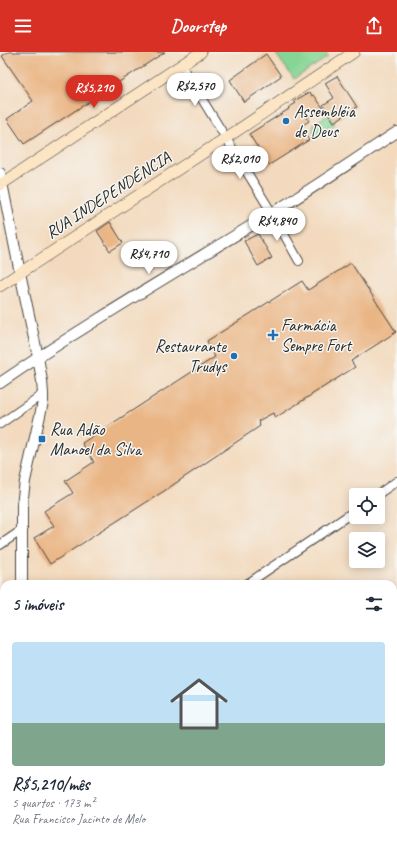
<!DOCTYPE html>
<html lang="pt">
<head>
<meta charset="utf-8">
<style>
	:root { --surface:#fff; --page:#f2f2f3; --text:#1f2937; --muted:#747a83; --line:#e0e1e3; --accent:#d93025 }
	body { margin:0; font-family:Caveat,sans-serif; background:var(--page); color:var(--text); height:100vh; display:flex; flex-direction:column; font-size:15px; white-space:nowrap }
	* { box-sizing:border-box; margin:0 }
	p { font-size:13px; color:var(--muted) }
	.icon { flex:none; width:22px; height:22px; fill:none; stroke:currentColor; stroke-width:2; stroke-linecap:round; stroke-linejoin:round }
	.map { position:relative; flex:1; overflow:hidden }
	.details { position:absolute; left:0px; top:528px; width:397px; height:268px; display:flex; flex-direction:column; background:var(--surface); border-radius:12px 12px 0 0; box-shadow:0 2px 10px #0003 }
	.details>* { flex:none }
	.tools { position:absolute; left:349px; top:436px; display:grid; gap:8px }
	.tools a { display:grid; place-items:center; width:36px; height:36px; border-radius:4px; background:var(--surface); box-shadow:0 2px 10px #0003; font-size:20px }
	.price { position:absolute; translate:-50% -34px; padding:0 9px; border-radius:14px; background:#fff; color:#222; font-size:13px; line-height:26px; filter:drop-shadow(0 1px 2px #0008) }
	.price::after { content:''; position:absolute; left:50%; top:24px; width:12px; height:9px; margin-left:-6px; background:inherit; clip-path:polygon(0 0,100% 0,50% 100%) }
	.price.selected { background:var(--accent); color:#fff }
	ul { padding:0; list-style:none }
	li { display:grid; align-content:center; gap:8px; height:212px; padding:0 12px }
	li+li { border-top:1px solid var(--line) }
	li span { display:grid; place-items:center; height:124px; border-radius:4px; color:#555 }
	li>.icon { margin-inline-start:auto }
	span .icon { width:72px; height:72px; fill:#fffc; stroke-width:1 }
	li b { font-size:17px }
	h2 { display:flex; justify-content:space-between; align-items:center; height:48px; padding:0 12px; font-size:17px }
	header { display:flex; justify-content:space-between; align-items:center; height:52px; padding:0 12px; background:var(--accent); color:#fff; font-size:18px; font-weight:600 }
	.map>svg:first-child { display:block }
	.green { fill:#87d594; stroke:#598060 }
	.building { fill:#eab584 }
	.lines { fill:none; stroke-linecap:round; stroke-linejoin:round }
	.minor-casing { stroke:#494541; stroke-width:10 }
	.tertiary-casing { stroke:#494541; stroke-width:12 }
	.secondary-casing { stroke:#494541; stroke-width:12 }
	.minor { stroke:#fff; stroke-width:8 }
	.tertiary { stroke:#fff; stroke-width:10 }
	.secondary { stroke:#fce5c4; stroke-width:11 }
	.poi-dot { fill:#1f6fb2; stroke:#f6f6f2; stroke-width:1.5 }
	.labels { text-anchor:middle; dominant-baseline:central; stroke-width:3; stroke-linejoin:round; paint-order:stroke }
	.poi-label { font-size:17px; fill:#2b2b2b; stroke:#f6f6f2; text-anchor:start }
	.street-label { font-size:17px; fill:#2b2b2b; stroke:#f6f6f2 }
</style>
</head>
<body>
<header><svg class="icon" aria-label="menu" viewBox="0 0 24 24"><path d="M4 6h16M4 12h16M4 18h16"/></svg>Doorstep<svg class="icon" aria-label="share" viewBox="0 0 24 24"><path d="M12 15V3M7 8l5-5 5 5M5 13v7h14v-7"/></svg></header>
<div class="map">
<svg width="397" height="796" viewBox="0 0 397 796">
	<rect width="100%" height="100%" fill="#f6f6f2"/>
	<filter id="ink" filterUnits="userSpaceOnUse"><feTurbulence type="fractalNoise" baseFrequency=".025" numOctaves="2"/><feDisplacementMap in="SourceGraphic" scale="8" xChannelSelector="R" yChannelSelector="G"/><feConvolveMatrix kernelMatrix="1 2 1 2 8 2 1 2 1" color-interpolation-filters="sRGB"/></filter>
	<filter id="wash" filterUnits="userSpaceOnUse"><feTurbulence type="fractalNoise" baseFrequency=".012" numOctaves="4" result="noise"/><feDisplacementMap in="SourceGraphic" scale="16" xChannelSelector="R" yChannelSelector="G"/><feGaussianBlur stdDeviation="0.9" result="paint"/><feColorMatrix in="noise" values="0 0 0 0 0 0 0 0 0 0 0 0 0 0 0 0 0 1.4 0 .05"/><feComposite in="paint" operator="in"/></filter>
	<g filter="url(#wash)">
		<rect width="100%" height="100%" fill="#f3dabe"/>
		<g class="green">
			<path d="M 279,0 L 325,0 L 328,5 L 294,27 L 276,2 Z"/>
			<path d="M 326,64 L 330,64 L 335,72 L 316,84 L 313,79 L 314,72 Z"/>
		</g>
		<g id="blocks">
			<g class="building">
				<path d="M 8,0 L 165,0 L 24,92 L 7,67 L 33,49 L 2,4 Z"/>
				<path d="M 266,2 L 281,24 L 244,50 L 230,28 Z"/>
				<path d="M 337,24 L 357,55 L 334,70 L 323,53 L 334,46 L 325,31 Z"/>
				<path d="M 310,40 L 312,44 L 314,43 L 323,56 L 307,66 L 309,69 L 300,75 L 309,88 L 269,113 L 249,82 L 289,57 L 288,56 L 296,51 L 294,49 Z"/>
				<path d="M 110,170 L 123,191 L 110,199 L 97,179 Z"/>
				<path d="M 258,182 L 272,206 L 258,214 L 244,189 Z"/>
				<path d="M 351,211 L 396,280 L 351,309 L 355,315 L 275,366 L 273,361 L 258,369 L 260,374 L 164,439 L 50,512 L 34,486 L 54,474 L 44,459 L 73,441 L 65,429 L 94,410 L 82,391 L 215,305 L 207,289 L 302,229 L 308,238 Z"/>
			</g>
		</g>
	</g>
	<g filter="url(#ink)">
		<use href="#blocks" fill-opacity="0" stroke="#494541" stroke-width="1"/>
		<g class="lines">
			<defs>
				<g id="minor">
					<path d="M 181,13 L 272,161 L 299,209"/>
					<path d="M 0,372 L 43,342"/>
					<path d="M 377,443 L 397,429"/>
					<path d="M 0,493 L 22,478"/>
					<path d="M 247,532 L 356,458"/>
					<path d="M 0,551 L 4,548"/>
					<path d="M 0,603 L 4,602"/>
					<path d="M 393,685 L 397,682"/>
					<path d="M 0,701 L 4,698"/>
					<path d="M 393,786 L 397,783"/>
					<path d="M 228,796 L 234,792"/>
					<path d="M 378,796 L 384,792"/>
				</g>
				<g id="tertiary">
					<path d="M 0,121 L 20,221 L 38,305 L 42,329 L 43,342 L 43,350 L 39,368 L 25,429 L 22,453 L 22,532"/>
					<path d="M 0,331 C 91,269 186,214 280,156 C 320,132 358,105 397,80"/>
					<path d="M 320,792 L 324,796"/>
				</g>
				<g id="secondary">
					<path d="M 0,133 L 201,0"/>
					<path d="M 0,234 L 235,80 L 354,0"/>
				</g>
			</defs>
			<use href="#minor" class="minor-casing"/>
			<use href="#tertiary" class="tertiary-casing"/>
			<use href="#secondary" class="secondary-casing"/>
			<use href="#minor" class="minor"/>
			<use href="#tertiary" class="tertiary"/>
			<use href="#secondary" class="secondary"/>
		</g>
	</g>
	<g class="poi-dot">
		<circle cx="286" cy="69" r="4"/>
		<path d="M271 277h4v4h4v4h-4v4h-4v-4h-4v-4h4z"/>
		<circle cx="234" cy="304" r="4"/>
		<rect x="38" y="383" width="8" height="8" rx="2"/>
	</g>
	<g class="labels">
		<g class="poi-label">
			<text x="294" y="59">Assembléia<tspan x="294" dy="20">de Deus</tspan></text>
			<text x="281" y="273">Farmácia<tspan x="281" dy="20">Sempre Fort</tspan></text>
			<text x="226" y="294" text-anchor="end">Restaurante<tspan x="226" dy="20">Trudys</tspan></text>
			<text x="50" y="377">Rua Adão<tspan x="50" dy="20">Manoel da Silva</tspan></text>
		</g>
		<g class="street-label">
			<text transform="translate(108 143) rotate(-33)">RUA INDEPENDÊNCIA</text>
		</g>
	</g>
</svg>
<div class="tools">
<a><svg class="icon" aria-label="locate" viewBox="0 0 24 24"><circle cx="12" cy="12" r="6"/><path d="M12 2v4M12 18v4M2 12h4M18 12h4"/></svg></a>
<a><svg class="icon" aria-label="layers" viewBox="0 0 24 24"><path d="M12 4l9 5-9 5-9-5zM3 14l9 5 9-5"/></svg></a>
</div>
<b class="price" style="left:195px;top:55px">R$2,570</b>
<b class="price selected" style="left:94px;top:57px">R$5,210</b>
<b class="price" style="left:240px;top:128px">R$2,010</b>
<b class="price" style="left:277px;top:190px">R$4,840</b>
<b class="price" style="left:149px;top:223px">R$4,710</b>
<section class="details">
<h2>5 imóveis<svg class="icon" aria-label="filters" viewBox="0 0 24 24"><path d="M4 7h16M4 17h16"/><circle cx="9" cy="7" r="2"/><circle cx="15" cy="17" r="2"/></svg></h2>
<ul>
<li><span style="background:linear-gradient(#bfe0f5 65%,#7fa58c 0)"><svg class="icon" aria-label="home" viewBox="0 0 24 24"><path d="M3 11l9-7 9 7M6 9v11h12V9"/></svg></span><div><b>R$5,210/mês</b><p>5 quartos · 173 m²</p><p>Rua Francisco Jacinto de Melo</p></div></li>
</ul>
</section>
</div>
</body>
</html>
